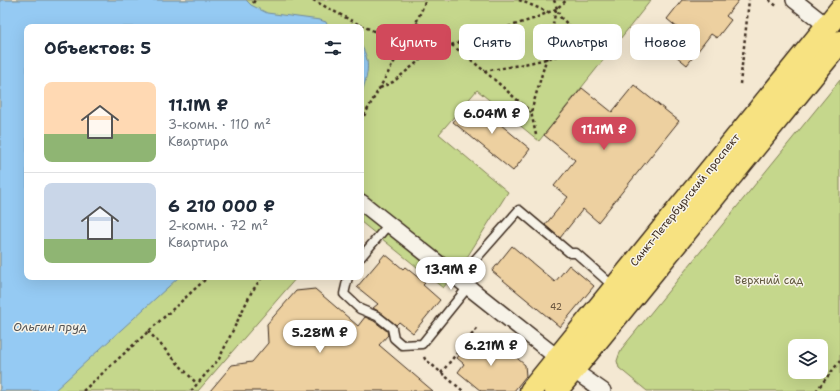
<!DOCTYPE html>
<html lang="ru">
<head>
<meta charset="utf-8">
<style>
	:root { --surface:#fff; --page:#f2f2f3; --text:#1f2937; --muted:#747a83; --line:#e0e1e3; --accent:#d1495b }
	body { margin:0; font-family:"Shantell Sans",sans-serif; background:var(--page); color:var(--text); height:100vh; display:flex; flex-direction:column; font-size:15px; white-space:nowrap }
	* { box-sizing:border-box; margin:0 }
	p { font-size:13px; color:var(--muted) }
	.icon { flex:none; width:22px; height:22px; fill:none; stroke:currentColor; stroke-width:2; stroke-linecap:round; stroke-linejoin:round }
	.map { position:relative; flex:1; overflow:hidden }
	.sheet { position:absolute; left:24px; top:24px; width:340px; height:256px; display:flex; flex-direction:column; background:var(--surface); border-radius:8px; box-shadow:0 4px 16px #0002 }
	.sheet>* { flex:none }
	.top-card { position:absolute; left:376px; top:24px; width:380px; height:36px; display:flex; gap:8px }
	.controls { position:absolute; left:788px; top:339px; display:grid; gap:8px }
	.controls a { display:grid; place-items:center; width:40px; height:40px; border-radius:8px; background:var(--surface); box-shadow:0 4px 16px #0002; font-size:20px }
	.price { position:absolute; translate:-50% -34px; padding:0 9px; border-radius:14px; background:#fff; color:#222; font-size:13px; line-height:26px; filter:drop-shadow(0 1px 2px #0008) }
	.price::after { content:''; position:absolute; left:50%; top:24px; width:12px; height:9px; margin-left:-6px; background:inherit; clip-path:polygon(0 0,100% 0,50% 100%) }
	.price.on { background:var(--accent); color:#fff }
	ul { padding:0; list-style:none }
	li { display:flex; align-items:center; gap:12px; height:100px; padding:0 20px }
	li+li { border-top:1px solid var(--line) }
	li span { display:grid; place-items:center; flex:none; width:112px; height:80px; border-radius:8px; color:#555 }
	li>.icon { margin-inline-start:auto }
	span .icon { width:48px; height:48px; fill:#fffc; stroke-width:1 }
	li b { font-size:17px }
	h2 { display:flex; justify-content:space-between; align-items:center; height:48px; padding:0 20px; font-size:17px }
	.tag { padding:0 14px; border-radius:8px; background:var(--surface); box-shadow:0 4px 16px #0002; font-size:14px; line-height:36px }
	.tag.on { background:var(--accent); color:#fff }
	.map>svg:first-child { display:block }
	.green { fill:#c5d78c; stroke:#808055; fill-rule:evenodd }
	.water { fill:#95caf3; stroke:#718a9e }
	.building { fill:#edd0a0; stroke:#3b2a1e }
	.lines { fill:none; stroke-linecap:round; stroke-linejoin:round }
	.lane-casing { stroke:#3b2a1e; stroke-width:11 }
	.street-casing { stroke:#3b2a1e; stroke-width:18 }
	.primary-casing { stroke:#3b2a1e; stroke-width:25 }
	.path { stroke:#3b2a1e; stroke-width:2.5; stroke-dasharray:3 3; stroke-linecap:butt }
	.lane { stroke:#f7f3e8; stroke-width:8 }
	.street { stroke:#f7f3e8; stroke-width:15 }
	.primary { stroke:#f7e281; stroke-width:22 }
	.labels { text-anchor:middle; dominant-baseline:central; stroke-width:3; stroke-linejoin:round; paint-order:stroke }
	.number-label { font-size:9px; fill:#68543e }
	.street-label { font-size:11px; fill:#3b2a1e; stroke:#f7f3e8 }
	.park-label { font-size:11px; fill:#5e553a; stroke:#f7f3e8 }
	.water-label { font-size:12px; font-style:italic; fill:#525253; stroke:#f7f3e8 }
</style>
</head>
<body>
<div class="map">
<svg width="840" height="391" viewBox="0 0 840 391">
	<rect width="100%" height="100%" fill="#f4e8d2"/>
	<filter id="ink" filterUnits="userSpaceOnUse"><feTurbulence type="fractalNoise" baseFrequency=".025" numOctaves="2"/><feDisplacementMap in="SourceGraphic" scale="8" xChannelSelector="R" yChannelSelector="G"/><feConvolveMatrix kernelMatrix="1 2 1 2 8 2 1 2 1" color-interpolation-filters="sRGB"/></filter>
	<g filter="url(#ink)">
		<g class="green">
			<path d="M 0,0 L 651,0 L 539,141 L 477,90 L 439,134 L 508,192 L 464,262 L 443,288 L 361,222 L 361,27 L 27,27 L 27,277 L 297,277 L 198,391 L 0,391 Z"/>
			<path d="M 840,80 L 840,391 L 647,391 L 619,368 L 617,361 L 619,355 L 623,347 ZM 795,346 L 821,346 L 821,372 L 795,372 Z"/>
		</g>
		<g class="water">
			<path d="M 0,0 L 246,0 L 251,5 L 267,13 L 320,20 L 326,22 L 328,27 L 27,27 L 27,277 L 179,277 L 54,391 L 0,391 Z"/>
			<path d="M 361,45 C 372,63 367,76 361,96 Z"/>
		</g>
		<g class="building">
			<path d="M 682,0 L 739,0 L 726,16 L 731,20 L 717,38 L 711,34 L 687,65 L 671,52 L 685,34 L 667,19 Z"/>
			<path d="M 634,85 L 679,121 L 598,222 L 583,209 L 560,238 L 545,225 L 568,197 L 554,186 L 575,160 L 544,135 L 582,88 L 612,112 Z"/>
			<path d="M 471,100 L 530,149 L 513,171 L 453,122 Z"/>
			<path d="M 512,246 L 555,282 L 569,265 L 594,286 L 560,327 L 492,271 Z"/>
			<path d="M 385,254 L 403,269 L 405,267 L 425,283 L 423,285 L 440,300 L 413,333 L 399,322 L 396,325 L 380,312 L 373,308 L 378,304 L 357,287 Z"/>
			<path d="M 315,289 L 358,326 L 365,317 L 374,321 L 387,331 L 388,335 L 379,345 L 433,391 L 210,391 L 232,365 L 252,362 L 268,343 L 267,324 L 296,291 Z"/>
			<path d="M 486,337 L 501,350 L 504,347 L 525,365 L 526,376 L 514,391 L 481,391 L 458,372 L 464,364 L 457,358 L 472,340 L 480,344 Z"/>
		</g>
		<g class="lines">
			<defs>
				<g id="lane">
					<path d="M 361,257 L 389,224"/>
					<path d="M 348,277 L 344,294 L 360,309 L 377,316 L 392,328 L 394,338 L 402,345 L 422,344 L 468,287"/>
					<path d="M 458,279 L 519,210 L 570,253 L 576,253 L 614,287"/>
				</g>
				<g id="street">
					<path d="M 794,0 L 827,26"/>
					<path d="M 361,202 L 573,370 L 603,391"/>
				</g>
				<g id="primary">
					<path d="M 531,391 L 840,10"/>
					<path d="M 556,391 L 840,42"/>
				</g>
			</defs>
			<use href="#lane" class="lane-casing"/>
			<use href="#street" class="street-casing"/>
			<use href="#primary" class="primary-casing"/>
			<g class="path">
				<path d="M 313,0 L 352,21 L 404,45"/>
				<path d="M 519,0 L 548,12"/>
				<path d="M 554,0 L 560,17 L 572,28 L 595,43 L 607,42"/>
				<path d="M 769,0 L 778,7"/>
				<path d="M 253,3 L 255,0"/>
				<path d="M 416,23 C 459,45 495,81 531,112"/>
				<path d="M 484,71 C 524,65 557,58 595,43"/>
				<path d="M 740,84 L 749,0"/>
				<path d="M 380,88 L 393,82 L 425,56 L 451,45 L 533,19 L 556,9 L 567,0"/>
				<path d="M 361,121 L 416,23 L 426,0"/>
				<path d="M 536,135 L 531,112 L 546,60 L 556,9"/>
				<path d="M 148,331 L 197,384"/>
				<path d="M 424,357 L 425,359 L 463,391"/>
				<path d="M 441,373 L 478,327"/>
				<path d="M 83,391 L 208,277"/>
				<path d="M 191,391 L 219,359 L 251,293 L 262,277"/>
				<path d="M 816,391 L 840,361"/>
			</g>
			<use href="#lane" class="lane"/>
			<use href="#street" class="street"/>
			<use href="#primary" class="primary"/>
		</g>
	</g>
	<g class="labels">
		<g class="number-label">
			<text x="556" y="307">42</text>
		</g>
		<g class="street-label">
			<text transform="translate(685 200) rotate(-51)">Санкт-Петербургский проспект</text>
		</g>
		<g class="park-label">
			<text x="769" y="280">Верхний сад</text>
		</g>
		<g class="water-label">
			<text x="50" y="327">Ольгин пруд</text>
		</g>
	</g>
</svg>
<div class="controls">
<a><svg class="icon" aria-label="layers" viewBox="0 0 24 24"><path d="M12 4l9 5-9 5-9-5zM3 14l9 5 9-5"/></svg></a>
</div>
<b class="price" style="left:492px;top:135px">6.04M ₽</b>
<b class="price on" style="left:604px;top:151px">11.1M ₽</b>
<b class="price" style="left:451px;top:291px">13.9M ₽</b>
<b class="price" style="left:320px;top:354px">5.28M ₽</b>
<b class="price" style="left:491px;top:367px">6.21M ₽</b>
<div class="top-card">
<a class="tag on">Купить</a>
<a class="tag">Снять</a>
<a class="tag">Фильтры</a>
<a class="tag">Новое</a>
</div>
<section class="sheet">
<h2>Объектов: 5<svg class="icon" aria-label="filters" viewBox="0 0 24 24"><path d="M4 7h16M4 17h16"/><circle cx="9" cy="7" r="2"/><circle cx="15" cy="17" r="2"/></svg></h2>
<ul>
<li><span style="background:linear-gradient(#ffd9b3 65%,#8fb573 0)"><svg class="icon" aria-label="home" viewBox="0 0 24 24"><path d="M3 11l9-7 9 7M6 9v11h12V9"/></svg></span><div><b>11.1M ₽</b><p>3-комн. · 110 m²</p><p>Квартира</p></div></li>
<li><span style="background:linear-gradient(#c9d6e8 70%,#8fb573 0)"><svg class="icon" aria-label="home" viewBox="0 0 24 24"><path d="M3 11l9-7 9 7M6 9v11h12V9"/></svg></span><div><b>6 210 000 ₽</b><p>2-комн. · 72 m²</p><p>Квартира</p></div></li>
</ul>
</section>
</div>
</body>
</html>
